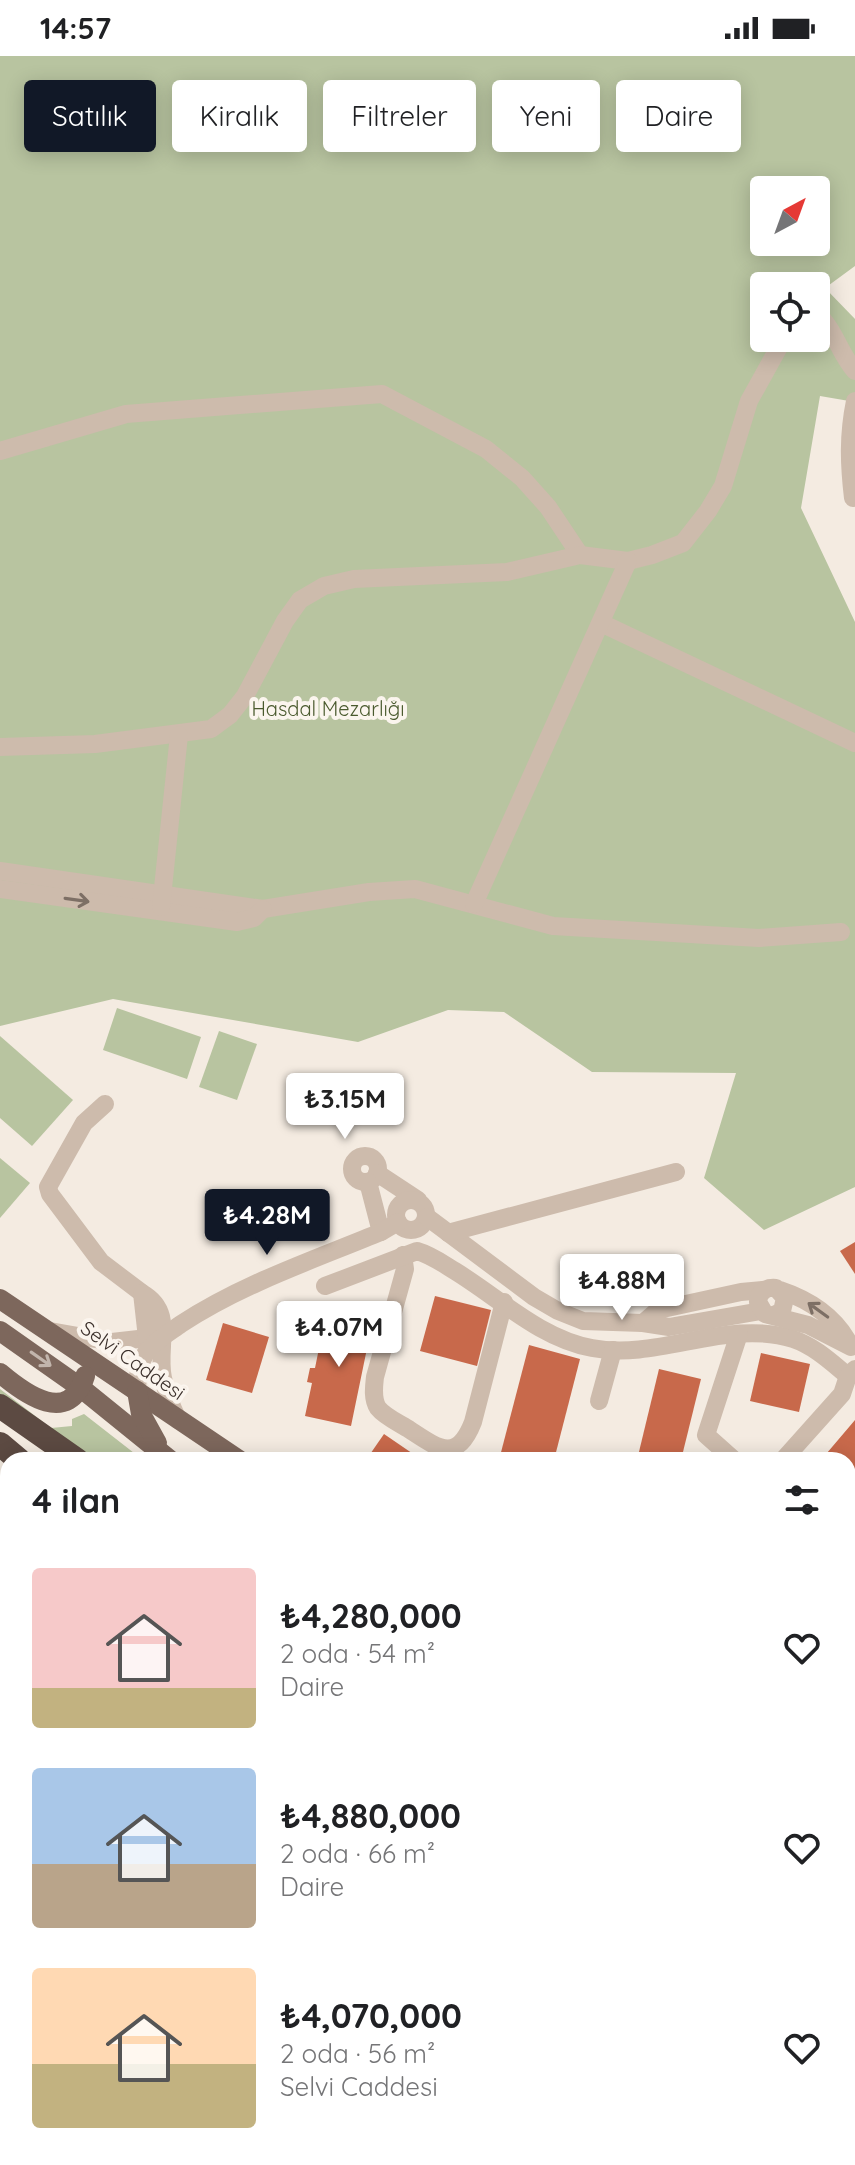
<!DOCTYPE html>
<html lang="tr">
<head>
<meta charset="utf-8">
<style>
	:root { --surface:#fff; --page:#f6f6f6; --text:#202124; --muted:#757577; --accent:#111827 }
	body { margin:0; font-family:Quicksand,sans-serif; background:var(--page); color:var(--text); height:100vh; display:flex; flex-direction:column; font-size:30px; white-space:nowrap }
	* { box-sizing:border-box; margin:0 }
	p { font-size:26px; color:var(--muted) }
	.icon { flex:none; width:44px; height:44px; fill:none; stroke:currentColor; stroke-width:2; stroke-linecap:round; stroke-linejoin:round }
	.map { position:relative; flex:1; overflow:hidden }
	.sheet { position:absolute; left:0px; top:1396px; width:856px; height:714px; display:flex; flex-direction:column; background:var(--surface); border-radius:24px 24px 0 0; box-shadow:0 4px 20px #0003 }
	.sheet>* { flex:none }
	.banner { position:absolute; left:24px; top:24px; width:808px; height:72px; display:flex; gap:16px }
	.needle { width:52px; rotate:41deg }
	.fabs { position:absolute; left:750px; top:120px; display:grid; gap:16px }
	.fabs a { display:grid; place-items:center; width:80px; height:80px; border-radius:8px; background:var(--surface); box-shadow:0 4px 20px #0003; font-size:40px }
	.price { position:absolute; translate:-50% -68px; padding:0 18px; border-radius:8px; background:#fff; color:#222; font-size:26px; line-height:52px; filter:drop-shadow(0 2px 4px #0008) }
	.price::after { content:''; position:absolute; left:50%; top:48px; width:24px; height:18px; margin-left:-12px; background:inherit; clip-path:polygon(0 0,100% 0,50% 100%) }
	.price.on { background:var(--accent); color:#fff }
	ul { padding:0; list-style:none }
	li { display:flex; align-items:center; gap:24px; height:200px; padding:0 32px }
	li span { display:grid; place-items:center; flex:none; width:224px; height:160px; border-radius:8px; color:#555 }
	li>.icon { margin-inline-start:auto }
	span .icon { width:96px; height:96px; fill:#fffc; stroke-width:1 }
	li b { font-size:34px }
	h2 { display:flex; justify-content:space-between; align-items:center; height:96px; padding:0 32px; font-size:34px }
	.pill { padding:0 28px; border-radius:8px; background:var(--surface); box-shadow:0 4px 20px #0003; font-size:28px; line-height:72px }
	.pill.on { background:var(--accent); color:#fff }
	.status { display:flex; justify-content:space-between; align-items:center; height:56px; padding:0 40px; background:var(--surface); direction:ltr }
	.status svg { height:22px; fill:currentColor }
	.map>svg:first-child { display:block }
	.green { fill:#b8c4a0; fill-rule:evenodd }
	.building { fill:#c8694b }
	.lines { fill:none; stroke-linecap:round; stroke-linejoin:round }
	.minor { stroke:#cdbbac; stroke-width:18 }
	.major { stroke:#7d675c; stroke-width:20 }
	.highway { stroke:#5c4a42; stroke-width:24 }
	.oneway { stroke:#7d6f65 }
	.oneway2 { stroke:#c2b5ac }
	.labels { text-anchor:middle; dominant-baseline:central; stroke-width:8; stroke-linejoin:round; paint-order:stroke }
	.park-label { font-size:20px; fill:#4a5a2e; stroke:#fbf5ee }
	.street-label { font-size:20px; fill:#3b302b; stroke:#fbf5ee }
</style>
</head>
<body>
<div class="status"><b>14:57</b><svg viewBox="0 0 49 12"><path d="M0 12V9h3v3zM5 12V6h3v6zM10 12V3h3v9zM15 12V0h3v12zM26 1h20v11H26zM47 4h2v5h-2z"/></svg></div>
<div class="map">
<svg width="855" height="2109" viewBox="0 0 855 2109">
	<rect width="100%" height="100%" fill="#f4ebe1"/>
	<g class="green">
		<path d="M 0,0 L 855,0 L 855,210 L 825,232 L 855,263 L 855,346 L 820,340 L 801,452 L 855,566 L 855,1131 L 764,1174 L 704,1122 L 736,1017 L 592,1016 L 504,956 L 448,954 L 358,986 L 113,943 L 0,970 ZM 764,134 L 816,134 L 816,186 L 764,186 ZM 764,230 L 816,230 L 816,282 L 764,282 Z"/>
		<path d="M 117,952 L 201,981 L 187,1023 L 103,994 Z"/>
		<path d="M 219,975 L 257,988 L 237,1044 L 199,1031 Z"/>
		<path d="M 0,980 L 73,1044 L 32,1090 L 0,1062 Z"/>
		<path d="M 0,1102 L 30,1127 L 0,1162 Z"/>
		<path d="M 0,1333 L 51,1372 L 72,1370 L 72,1363 L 84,1358 L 143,1404 L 92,1404 L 51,1372 L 0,1341 Z"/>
		<path d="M 0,1431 L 8,1437 L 8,1539 L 0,1533 Z"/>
		<path d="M 0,1646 L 8,1651 L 8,1779 L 0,1759 Z"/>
		<path d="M 0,1845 L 8,1867 L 8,2102 L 38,2102 L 38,2109 L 0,2109 Z"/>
		<path d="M 848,1845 L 855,1846 L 855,2084 L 848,2078 Z"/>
		<path d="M 71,2102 L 299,2102 L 298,2109 L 70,2109 Z"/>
		<path d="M 324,2102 L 618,2102 L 627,2109 L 323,2109 Z"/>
	</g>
	<g class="building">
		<path d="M 855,1186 L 855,1218 L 840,1195 Z"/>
		<path d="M 435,1240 L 491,1254 L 477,1310 L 420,1295 Z"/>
		<path d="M 334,1254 L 369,1262 L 367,1272 L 371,1273 L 351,1370 L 305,1360 L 312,1327 L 307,1326 L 310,1312 L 315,1312 L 325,1263 L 331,1264 Z"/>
		<path d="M 223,1267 L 269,1281 L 252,1337 L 206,1324 Z"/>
		<path d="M 529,1289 L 580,1303 L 554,1404 L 499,1404 Z"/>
		<path d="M 761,1297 L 810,1308 L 799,1356 L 750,1345 Z"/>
		<path d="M 659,1313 L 701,1323 L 681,1404 L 637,1404 Z"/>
		<path d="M 855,1364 L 855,1436 L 848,1444 L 848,1404 L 821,1404 Z"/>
		<path d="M 384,1378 L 422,1404 L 366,1404 Z"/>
		<path d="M 848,1541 L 855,1545 L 855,1592 L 848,1588 Z"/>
	</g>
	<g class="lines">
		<g class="minor">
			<path d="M 816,257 C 835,273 839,297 855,315"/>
			<path d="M 0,395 L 126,358 L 382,338 L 486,393 L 522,422 L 548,451 L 580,499"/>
			<path d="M 853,442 C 849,408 848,379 855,345"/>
			<path d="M 601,567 L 855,687"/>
			<path d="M 0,691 L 95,688 L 211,673 L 230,659 L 245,640 L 285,565 L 300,544 L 324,530 L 354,523 L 507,516 L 580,499 L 628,505 L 652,499 L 683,487 L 708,455 L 723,430 L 749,345 L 784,282"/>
			<path d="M 0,815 L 263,853 L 369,836 L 415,833 L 553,870 L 759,882 L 841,876"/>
			<path d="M 0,833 L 237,866 L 254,862 L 263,853"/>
			<path d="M 474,848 L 628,505"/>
			<path d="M 161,851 L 179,679"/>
			<path d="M 105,1048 L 84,1067 L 48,1131 L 50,1138 L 101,1206 L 142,1237"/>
			<circle cx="365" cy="1113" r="13"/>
			<path d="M 377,1117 L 418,1144"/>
			<path d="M 368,1126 L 381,1176"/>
			<circle cx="411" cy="1159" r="15"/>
			<path d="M 427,1161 L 534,1241 L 558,1255 L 583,1265 L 643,1267"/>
			<path d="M 448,1177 L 676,1116"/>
			<path d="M 403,1199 L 405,1213 L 375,1321 C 374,1330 372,1343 378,1352 C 385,1361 401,1368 410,1374 C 439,1393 457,1407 473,1366 L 504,1246"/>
			<path d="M 325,1230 L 417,1195 C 431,1199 442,1207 455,1215 C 499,1242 541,1283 592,1292 C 659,1305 727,1262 793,1283 C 814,1290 831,1306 848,1320 L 855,1313"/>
			<path d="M 761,1255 L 669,1271 L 643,1267 L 658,1254 L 741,1236 L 763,1234"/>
			<path d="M 774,1259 L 782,1255 L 785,1242 L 776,1232 C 765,1231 759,1236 758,1246 L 765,1258 L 808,1269 L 851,1291 C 837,1262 810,1244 780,1234"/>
			<path d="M 50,1275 L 112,1286 L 156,1281"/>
			<path d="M 147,1282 L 142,1237 C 176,1256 156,1291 163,1322 C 166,1337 172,1351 178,1364"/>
			<path d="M 137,1335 C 137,1321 139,1307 147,1295 C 156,1284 170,1276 181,1268 C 242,1228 313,1204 381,1176 L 398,1166"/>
			<path d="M 599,1345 L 613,1294"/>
			<path d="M 734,1404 L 706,1379 L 739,1278"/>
			<path d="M 783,1404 L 842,1338 L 848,1320"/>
			<path d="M 848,1638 L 855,1641"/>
		</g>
		<g class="major">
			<path d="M 0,1243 L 239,1404"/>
			<path d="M 0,1275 L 81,1332 L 170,1404"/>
			<path d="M 0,1317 C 26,1339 69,1370 85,1320"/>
			<path d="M 137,1335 L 141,1358 L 157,1387"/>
			<path d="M 848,1805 L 855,1805"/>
			<path d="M 848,1829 L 855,1830"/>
		</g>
		<g class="highway">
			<path d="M 0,1350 L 77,1404"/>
			<path d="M 0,1388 L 19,1404"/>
			<path d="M 0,1559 L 8,1565"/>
			<path d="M 0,1603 L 8,1608"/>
			<path d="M 0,1796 L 8,1815"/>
			<path d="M 848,2090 L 855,2096"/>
			<path d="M 662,2102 L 670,2109"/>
			<path d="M 720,2102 L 729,2109"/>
			<path d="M 755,2102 L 764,2109"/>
			<path d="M 53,2109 L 54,2102"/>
			<path d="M 308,2109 L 309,2102"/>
		</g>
	</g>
	<defs><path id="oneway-shaft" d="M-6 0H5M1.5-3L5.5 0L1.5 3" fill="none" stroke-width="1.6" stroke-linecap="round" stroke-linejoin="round" transform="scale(2)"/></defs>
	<g class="oneway">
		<use href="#oneway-shaft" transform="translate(77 844) rotate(8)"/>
		<use href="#oneway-shaft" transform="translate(818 1254) rotate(-144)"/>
	</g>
	<use class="oneway2" href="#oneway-shaft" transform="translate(41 1303) rotate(35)"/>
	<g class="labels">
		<g class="park-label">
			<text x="328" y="652">Hasdal Mezarlığı</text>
		</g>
		<g class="street-label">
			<text transform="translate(133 1304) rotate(35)">Selvi Caddesi</text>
		</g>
	</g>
</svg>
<div class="fabs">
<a><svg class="needle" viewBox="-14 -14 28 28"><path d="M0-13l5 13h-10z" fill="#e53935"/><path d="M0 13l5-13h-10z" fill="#757577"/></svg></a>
<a><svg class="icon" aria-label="locate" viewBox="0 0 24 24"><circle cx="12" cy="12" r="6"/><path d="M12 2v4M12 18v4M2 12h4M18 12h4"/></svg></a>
</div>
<b class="price" style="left:345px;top:1085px">₺3.15M</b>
<b class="price on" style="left:267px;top:1201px">₺4.28M</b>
<b class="price" style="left:622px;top:1266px">₺4.88M</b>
<b class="price" style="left:339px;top:1313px">₺4.07M</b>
<div class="banner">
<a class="pill on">Satılık</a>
<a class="pill">Kiralık</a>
<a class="pill">Filtreler</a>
<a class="pill">Yeni</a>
<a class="pill">Daire</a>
</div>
<section class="sheet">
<h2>4 ilan<svg class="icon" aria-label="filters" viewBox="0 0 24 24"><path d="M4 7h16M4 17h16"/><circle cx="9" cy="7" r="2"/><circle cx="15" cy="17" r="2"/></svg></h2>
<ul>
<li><span style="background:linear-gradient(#f6c9c9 75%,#c2b280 0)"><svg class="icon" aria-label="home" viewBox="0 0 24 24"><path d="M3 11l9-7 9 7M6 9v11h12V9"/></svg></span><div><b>₺4,280,000</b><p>2 oda · 54 m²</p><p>Daire</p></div><svg class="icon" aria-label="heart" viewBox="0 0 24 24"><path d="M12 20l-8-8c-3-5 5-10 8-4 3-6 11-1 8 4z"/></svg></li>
<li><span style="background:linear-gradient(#a9c7e8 60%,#b9a48a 0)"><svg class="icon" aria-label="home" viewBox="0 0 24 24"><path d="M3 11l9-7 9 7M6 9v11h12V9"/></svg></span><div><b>₺4,880,000</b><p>2 oda · 66 m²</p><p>Daire</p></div><svg class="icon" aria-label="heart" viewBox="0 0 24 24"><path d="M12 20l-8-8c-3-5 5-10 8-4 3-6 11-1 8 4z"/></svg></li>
<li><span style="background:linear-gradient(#ffd9b3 60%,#c2b280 0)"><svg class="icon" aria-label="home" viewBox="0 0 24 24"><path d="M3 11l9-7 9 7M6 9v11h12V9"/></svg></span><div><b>₺4,070,000</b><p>2 oda · 56 m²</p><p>Selvi Caddesi</p></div><svg class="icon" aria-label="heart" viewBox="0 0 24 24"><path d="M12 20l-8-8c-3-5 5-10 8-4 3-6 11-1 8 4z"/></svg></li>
</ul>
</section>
</div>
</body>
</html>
